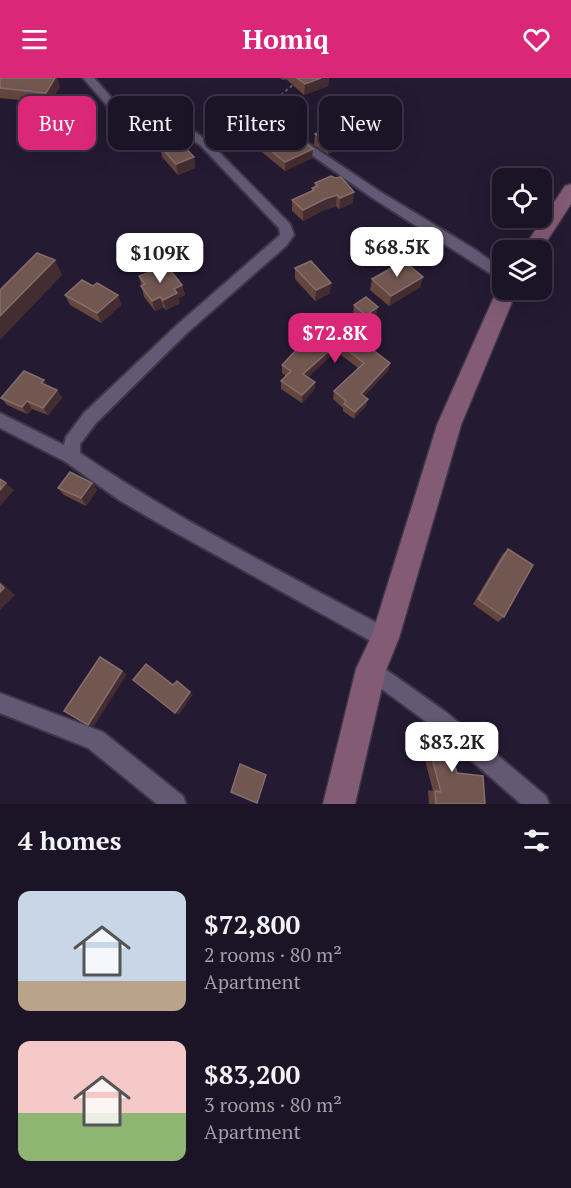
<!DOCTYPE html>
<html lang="en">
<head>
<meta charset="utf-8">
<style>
	:root { --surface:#1b1426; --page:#241d2e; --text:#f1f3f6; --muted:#a09ea7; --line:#393343; --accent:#db2777 }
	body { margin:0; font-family:"PT Serif",serif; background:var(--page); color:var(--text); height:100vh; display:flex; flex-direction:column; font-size:22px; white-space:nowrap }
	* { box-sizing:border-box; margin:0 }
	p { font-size:20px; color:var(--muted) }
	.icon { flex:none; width:33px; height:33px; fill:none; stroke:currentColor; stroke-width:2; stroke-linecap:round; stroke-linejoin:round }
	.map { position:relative; height:726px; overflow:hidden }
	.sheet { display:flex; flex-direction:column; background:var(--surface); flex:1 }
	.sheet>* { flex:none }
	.hud { position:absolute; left:18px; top:18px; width:536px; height:54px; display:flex; gap:12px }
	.fabs { position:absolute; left:492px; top:90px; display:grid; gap:12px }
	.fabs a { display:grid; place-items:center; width:60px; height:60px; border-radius:12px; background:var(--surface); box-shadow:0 6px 24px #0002,0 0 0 2px var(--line); font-size:30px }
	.price { position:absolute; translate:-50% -51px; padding:0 14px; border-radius:12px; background:#fff; color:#222; font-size:20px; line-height:39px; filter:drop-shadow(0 2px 3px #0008) }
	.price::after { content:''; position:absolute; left:50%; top:36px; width:18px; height:14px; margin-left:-9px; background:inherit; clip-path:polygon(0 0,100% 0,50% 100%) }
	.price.selected { background:var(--accent); color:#fff }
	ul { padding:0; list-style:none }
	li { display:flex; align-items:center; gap:18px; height:150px; padding:0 18px }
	li span { display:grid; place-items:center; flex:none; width:168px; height:120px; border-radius:12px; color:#555 }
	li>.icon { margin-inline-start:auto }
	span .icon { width:72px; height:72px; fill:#fffc; stroke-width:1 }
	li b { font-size:26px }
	h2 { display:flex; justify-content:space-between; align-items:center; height:72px; padding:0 18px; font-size:26px }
	.pill { padding:0 21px; border-radius:12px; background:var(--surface); box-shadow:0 6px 24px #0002,0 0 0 2px var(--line); font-size:21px; line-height:54px }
	.pill.selected { background:var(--accent); color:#fff }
	header { display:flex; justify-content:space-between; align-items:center; height:78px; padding:0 18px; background:var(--accent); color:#fff; font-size:27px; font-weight:700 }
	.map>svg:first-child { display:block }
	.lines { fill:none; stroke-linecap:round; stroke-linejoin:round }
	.street-casing { stroke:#3e3649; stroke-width:4 }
	.secondary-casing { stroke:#3e3649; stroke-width:3 }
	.path { stroke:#635a70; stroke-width:2; stroke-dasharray:3 3; stroke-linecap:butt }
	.street { fill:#635975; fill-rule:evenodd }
	.secondary { fill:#845b75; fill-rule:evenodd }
	.wall { fill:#64463e }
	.shaded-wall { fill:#442d31 }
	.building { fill:#725751; stroke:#856d6b; stroke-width:1.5 }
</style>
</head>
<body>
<header><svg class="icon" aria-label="menu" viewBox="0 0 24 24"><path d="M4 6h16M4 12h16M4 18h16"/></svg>Homiq<svg class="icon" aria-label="heart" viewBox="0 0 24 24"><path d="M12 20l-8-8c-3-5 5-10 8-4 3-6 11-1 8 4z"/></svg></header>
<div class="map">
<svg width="571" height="726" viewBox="0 0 571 726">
	<rect width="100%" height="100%" fill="#241a32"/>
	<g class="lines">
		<defs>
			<g id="street">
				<path d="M 83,0 L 94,0 L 118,27 L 153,25 L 208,63 L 290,146 L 294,157 L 286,168 L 187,255 L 96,345 L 80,366 L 80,375 C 179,443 287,496 392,553 L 395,560 L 392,567 L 385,570 L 378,567 L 160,446 L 119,422 L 66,384 L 0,350 L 0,335 L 64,367 L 66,359 L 84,335 L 177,247 L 280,157 L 279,150 L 200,67 L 147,30 L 111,32 Z"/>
				<path d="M 266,37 L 379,113 L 476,172 L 502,191 L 502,203 L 371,119 L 262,42 L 260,40 Z"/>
				<path d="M 371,581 L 446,634 L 546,718 L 549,726 L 521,726 L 432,648 L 364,598 L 361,591 L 364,584 Z"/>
				<path d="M 0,615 L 103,654 L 183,718 L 186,726 L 157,726 L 88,670 L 0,635 Z"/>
			</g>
			<g id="secondary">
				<path d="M 571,106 L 571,126 L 541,172 L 522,172 L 565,108 Z"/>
				<path d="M 502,206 L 502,212 L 517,212 L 461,347 L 399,560 L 386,592 L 355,726 L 323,726 L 356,591 L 372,557 L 437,347 L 497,212 Z"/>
			</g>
		</defs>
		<use href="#street" class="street-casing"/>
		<use href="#secondary" class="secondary-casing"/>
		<g class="path">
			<path d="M 272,33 L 282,16 L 294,6"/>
			<path d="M 217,61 L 256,47"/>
		</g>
		<use href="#street" class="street"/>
		<use href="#secondary" class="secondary"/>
	</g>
	<g class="wall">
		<path d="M 0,0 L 57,0 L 60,9 L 49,25 L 0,20 Z"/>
		<path d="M 280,0 L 329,0 L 328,8 L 304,17 L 286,1 L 283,2 Z"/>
		<path d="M 353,36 L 383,49 L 364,57 L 352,47 Z"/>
		<path d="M 315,56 L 343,69 L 328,76 L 314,67 Z"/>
		<path d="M 258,62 L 312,80 L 285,93 L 258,71 Z"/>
		<path d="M 160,68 L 194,79 L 195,90 L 178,97 L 162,79 Z"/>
		<path d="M 315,105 L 353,125 L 339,131 L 336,128 L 324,132 L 303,143 L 292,133 L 292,122 L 312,113 L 312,110 L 314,109 Z"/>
		<path d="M 295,190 L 330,215 L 315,223 L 295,201 Z"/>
		<path d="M 139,198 L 182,207 L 185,217 L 178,220 L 180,225 L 166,232 L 163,229 L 155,233 L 144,219 Z"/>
		<path d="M 423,199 L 420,209 L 389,228 L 370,212 L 372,201 Z"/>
		<path d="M 93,208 L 118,217 L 121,227 L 101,245 L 70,227 L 65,217 Z"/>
		<path d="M 354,227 L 376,239 L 364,247 L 353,237 Z"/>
		<path d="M 331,254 L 390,285 L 388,293 L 364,318 L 368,321 L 366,328 L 354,341 L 343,333 L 343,330 L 333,321 L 334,313 L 358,290 L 336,273 L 308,299 L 315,304 L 314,312 L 302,325 L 281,311 L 281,303 L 286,298 L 282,295 L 282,287 Z"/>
		<path d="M 48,308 L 57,312 L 62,320 L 48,337 L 32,331 L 27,336 L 7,327 L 1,320 Z"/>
		<path d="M 92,405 L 97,412 L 86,428 L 64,417 L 58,410 Z"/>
		<path d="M 508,471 L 504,539 L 498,544 L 473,526 L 502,477 Z"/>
		<path d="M 423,646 L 457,695 L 485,726 L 429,726 L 428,712 L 433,713 L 416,648 Z"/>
	</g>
	<g class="shaded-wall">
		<path d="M 55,0 L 57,0 L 60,9 L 49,25 L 46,15 Z"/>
		<path d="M 321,0 L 329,0 L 328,8 L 304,17 L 305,6 Z"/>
		<path d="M 385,38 L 383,49 L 364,57 L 366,46 Z"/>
		<path d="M 344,58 L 343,69 L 328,76 L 328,65 Z"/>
		<path d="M 313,71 L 312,80 L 285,93 L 285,84 Z"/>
		<path d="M 194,79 L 195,90 L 178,97 L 176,86 Z"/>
		<path d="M 354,114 L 353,125 L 339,131 L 340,120 Z"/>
		<path d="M 337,117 L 336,128 L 324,132 L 303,143 L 303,132 L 325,121 Z"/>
		<path d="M 55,182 L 62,197 L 0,262 L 0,238 Z"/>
		<path d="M 423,199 L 420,209 L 389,228 L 391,218 Z"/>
		<path d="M 331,205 L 330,215 L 315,223 L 316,212 Z"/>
		<path d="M 182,207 L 185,217 L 178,220 L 180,225 L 166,232 L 163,222 L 174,211 Z"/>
		<path d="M 118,217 L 121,227 L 101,245 L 97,235 Z"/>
		<path d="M 160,219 L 163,229 L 155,233 L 152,223 Z"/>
		<path d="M 378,229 L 376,239 L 364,247 L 366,237 Z"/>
		<path d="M 338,265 L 336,273 L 303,304 L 303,296 Z"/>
		<path d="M 390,285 L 388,293 L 359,323 L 361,316 Z"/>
		<path d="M 44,302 L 49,310 L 41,305 Z"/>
		<path d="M 315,304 L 314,312 L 302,325 L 302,317 Z"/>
		<path d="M 57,312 L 62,320 L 48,337 L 43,330 Z"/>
		<path d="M 368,321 L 366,328 L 354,341 L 355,334 Z"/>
		<path d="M 27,323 L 32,331 L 27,336 L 22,329 Z"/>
		<path d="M 6,405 L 14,412 L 0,428 L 0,412 Z"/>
		<path d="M 92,405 L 97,412 L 86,428 L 81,420 Z"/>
		<path d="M 0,503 L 15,517 L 0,532 Z"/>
		<path d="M 100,579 L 127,596 L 94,648 L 88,647 Z"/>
		<path d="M 190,614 L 193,616 L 179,637 L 175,635 Z"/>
	</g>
	<g class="building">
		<path d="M 0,0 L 55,0 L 46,15 L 0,10 Z"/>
		<path d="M 297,0 L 321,0 L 305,6 Z"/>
		<path d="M 372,28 L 385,38 L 366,46 L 353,36 Z"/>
		<path d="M 280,49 L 313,71 L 285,84 L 258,62 Z"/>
		<path d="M 332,49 L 344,58 L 328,65 L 315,56 Z"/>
		<path d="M 177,61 L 194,79 L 176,86 L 160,68 Z"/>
		<path d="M 331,98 L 335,100 L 341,99 L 354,114 L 340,120 L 337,117 L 325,121 L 303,132 L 292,122 L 314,112 L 312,110 L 318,108 L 315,105 Z"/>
		<path d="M 37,175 L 55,182 L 0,238 L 0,212 Z"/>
		<path d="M 311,183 L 331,205 L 316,212 L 295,190 Z"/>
		<path d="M 404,183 L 423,199 L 391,218 L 372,201 Z"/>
		<path d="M 167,188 L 182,207 L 174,211 L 177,215 L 163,222 L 160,219 L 152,223 L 141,208 L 145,206 L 139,198 Z"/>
		<path d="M 82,202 L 93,208 L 97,205 L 118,217 L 97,235 L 65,217 Z"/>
		<path d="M 366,219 L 378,229 L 366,237 L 354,227 Z"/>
		<path d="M 339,246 L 390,285 L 361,316 L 368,321 L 355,334 L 344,326 L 346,323 L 334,313 L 364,285 L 338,265 L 303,296 L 315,304 L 302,317 L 281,303 L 291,293 L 282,287 L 297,271 L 322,248 L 331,254 Z"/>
		<path d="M 24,293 L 44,302 L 41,305 L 57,312 L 43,330 L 27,323 L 22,329 L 1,320 Z"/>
		<path d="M 70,394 L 92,405 L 81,420 L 58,410 Z"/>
		<path d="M 0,401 L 6,405 L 0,412 Z"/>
		<path d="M 508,471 L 533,487 L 504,539 L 478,521 Z"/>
		<path d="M 0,506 L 4,510 L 0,514 Z"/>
		<path d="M 100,579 L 122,593 L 88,647 L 64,633 Z"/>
		<path d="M 146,586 L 173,607 L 177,603 L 190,614 L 175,635 L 133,602 Z"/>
		<path d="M 432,644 L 446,656 L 457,695 L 483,698 L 485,726 L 436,726 L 435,713 L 441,714 L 423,646 Z"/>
		<path d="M 240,686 L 266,697 L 257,725 L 231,714 Z"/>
	</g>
</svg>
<div class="fabs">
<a><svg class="icon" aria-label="locate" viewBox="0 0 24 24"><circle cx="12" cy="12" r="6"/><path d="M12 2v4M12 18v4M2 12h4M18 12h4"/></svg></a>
<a><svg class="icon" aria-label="layers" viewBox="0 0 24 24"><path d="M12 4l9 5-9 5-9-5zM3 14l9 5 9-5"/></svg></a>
</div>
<b class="price" style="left:397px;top:200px">$68.5K</b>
<b class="price" style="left:160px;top:206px">$109K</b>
<b class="price selected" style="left:335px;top:286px">$72.8K</b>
<b class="price" style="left:452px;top:695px">$83.2K</b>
<div class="hud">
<a class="pill selected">Buy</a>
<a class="pill">Rent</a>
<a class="pill">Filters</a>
<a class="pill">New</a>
</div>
</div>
<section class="sheet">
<h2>4 homes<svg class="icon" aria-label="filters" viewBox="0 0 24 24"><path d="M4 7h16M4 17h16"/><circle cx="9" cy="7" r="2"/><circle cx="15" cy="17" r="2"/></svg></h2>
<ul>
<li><span style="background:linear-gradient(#c9d6e8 75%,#b9a48a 0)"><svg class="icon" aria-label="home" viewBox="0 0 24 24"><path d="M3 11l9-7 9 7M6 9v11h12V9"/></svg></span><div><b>$72,800</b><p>2 rooms · 80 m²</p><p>Apartment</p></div></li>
<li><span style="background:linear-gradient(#f6c9c9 60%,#8fb573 0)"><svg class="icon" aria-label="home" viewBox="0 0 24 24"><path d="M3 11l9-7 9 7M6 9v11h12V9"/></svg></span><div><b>$83,200</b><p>3 rooms · 80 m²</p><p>Apartment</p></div></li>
</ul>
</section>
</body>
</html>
